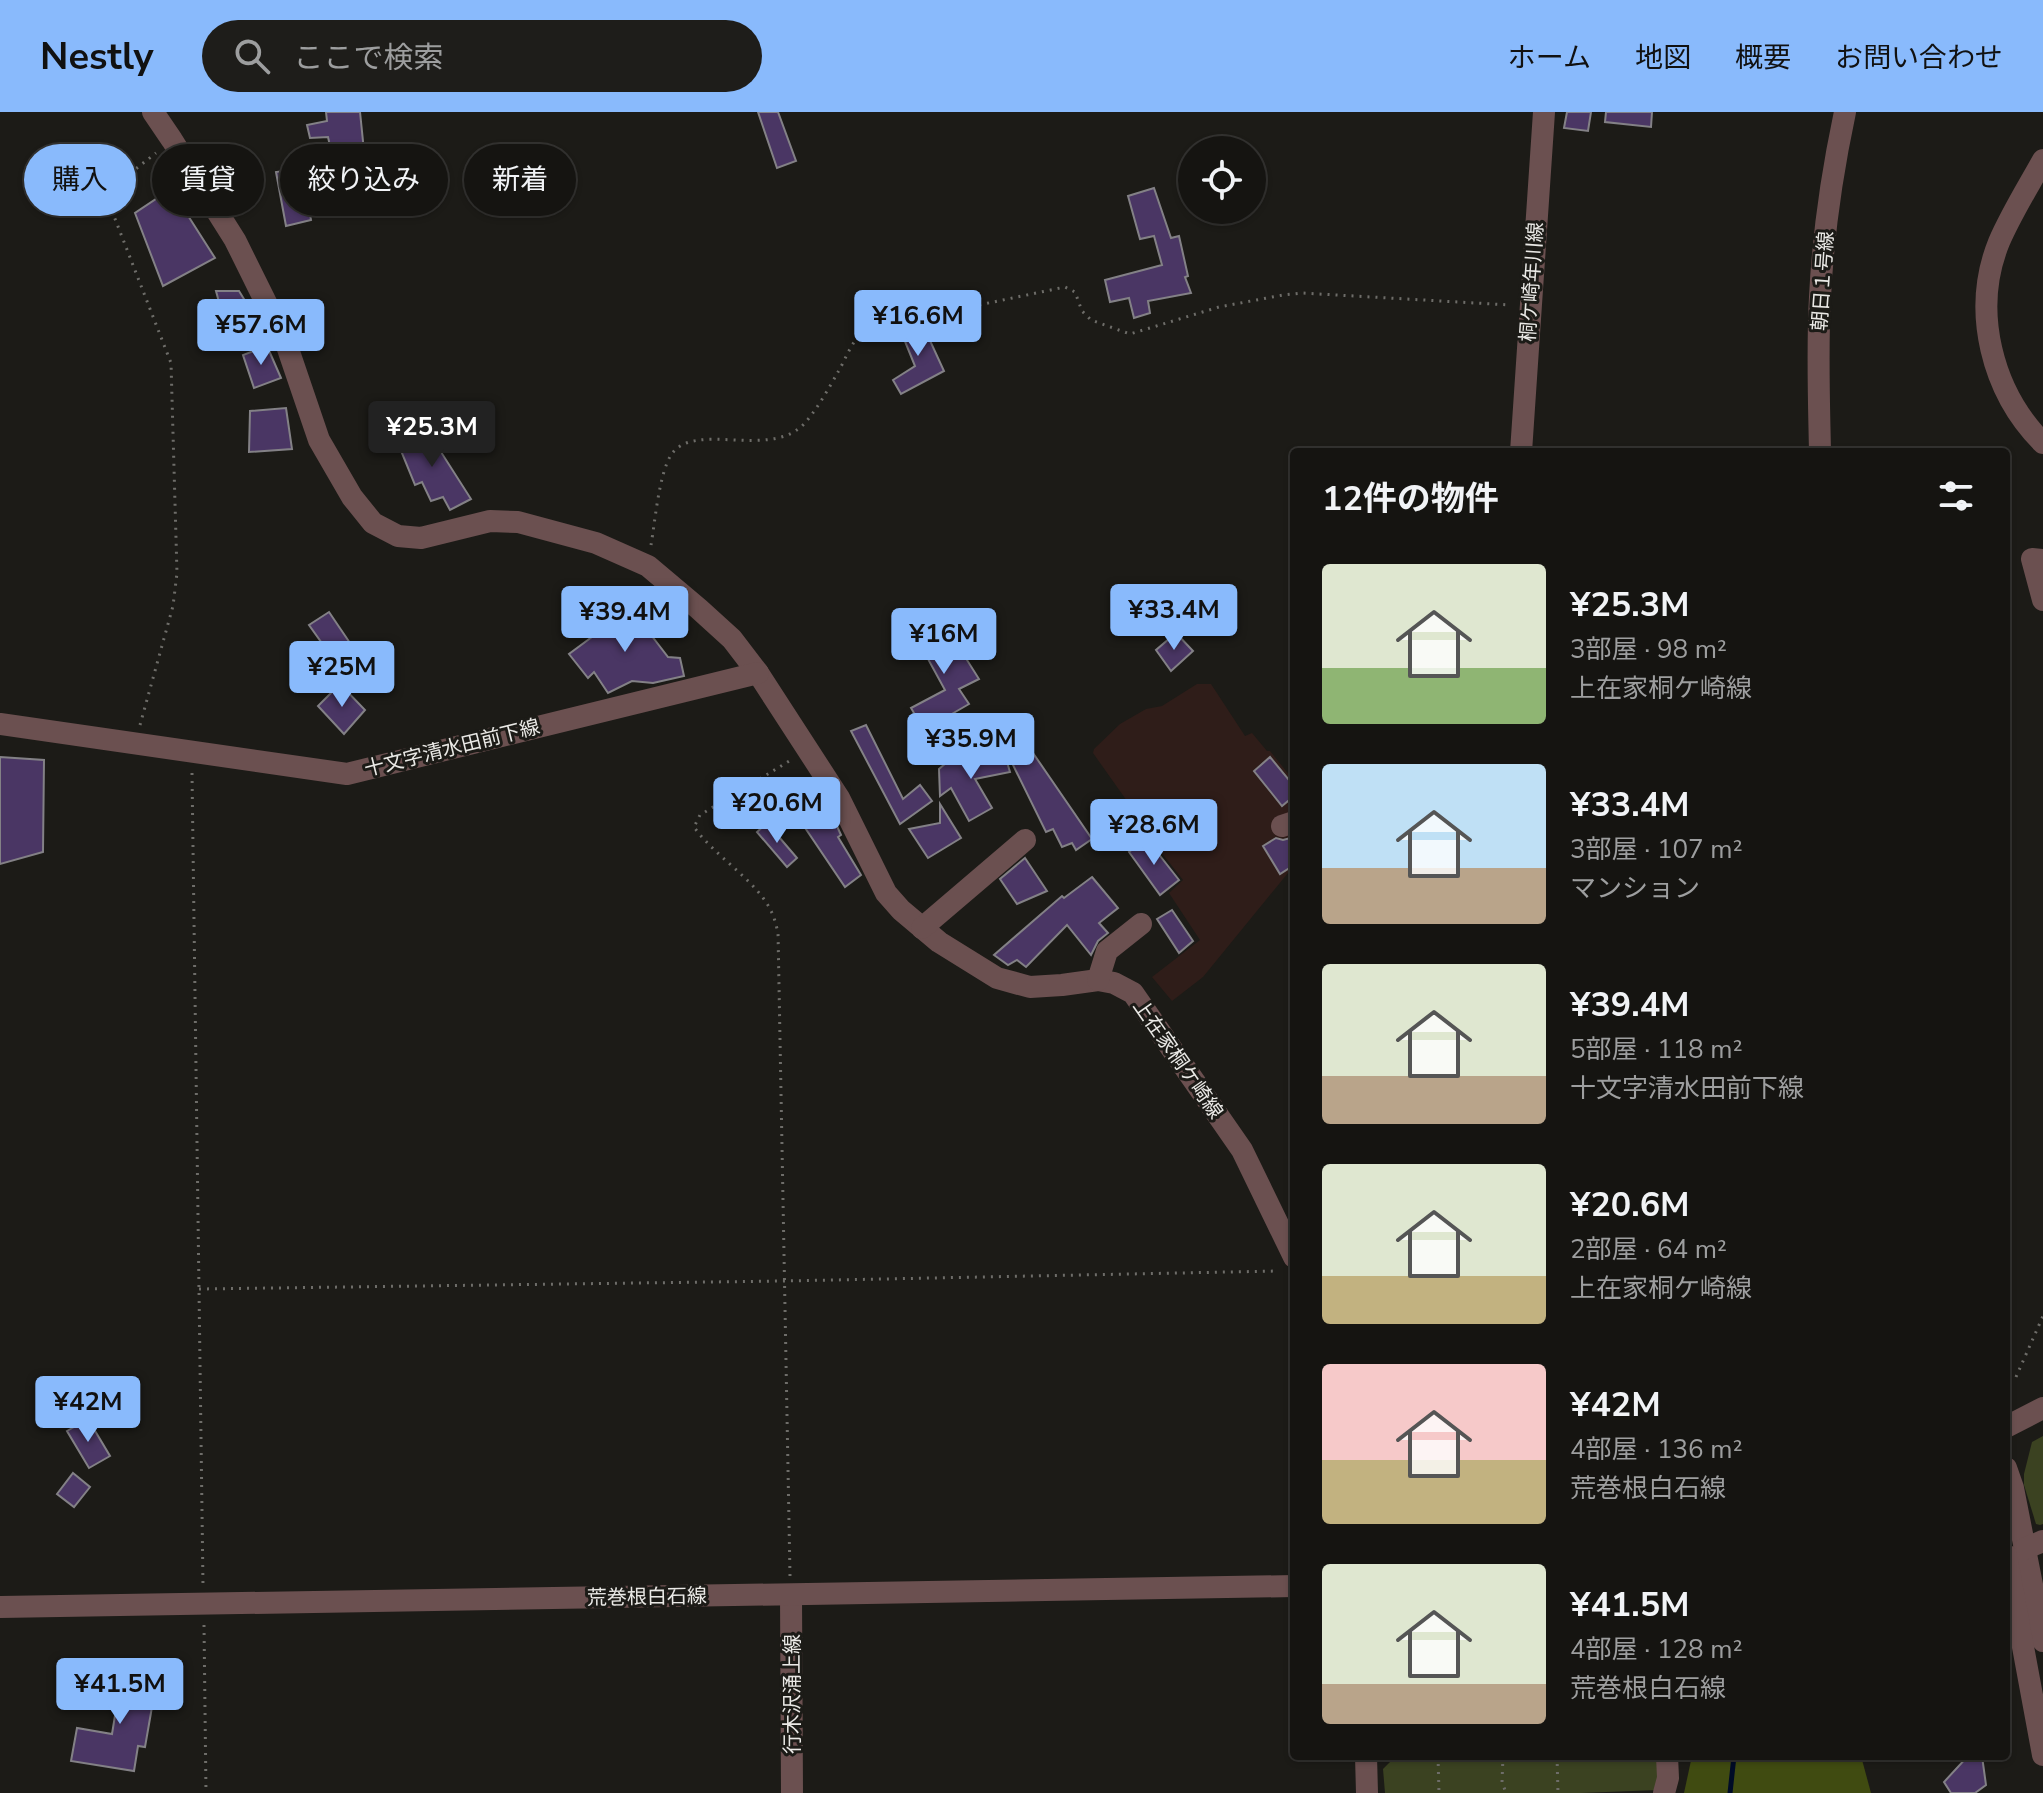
<!DOCTYPE html>
<html lang="ja">
<head>
<meta charset="utf-8">
<style>
	:root { --surface:#151411; --page:#1e1d1a; --text:#f1f3f6; --muted:#9d9e9f; --line:#343331; --accent:#89bafc }
	body { margin:0; font-family:"Nunito Sans","Noto Sans JP",sans-serif; background:var(--page); color:var(--text); height:100vh; display:flex; flex-direction:column; font-size:30px; white-space:nowrap }
	* { box-sizing:border-box; margin:0 }
	p { font-size:26px; color:var(--muted) }
	.icon { flex:none; width:44px; height:44px; fill:none; stroke:currentColor; stroke-width:2; stroke-linecap:round; stroke-linejoin:round }
	.map { position:relative; flex:1; overflow:hidden }
	.drawer { position:absolute; left:1290px; top:336px; width:720px; height:1312px; display:flex; flex-direction:column; background:var(--surface); border-radius:8px; box-shadow:0 2px 6px #0004,0 0 0 2px var(--line) }
	.drawer>* { flex:none }
	.top-card { position:absolute; left:24px; top:32px; width:760px; height:72px; display:flex; gap:16px }
	.buttons { position:absolute; left:1178px; top:24px; display:grid; gap:16px }
	.buttons a { display:grid; place-items:center; width:88px; height:88px; border-radius:50%; background:var(--surface); box-shadow:0 2px 6px #0004,0 0 0 2px var(--line); font-size:40px }
	.price { position:absolute; translate:-50% -68px; padding:0 18px; border-radius:8px; background:var(--accent); color:#111; font-size:26px; line-height:52px; filter:drop-shadow(0 2px 4px #0008) }
	.price::after { content:''; position:absolute; left:50%; top:48px; width:24px; height:18px; margin-left:-12px; background:inherit; clip-path:polygon(0 0,100% 0,50% 100%) }
	.price.active { background:#222; color:#fff }
	ul { padding:0; list-style:none }
	li { display:flex; align-items:center; gap:24px; height:200px; padding:0 32px }
	li span { display:grid; place-items:center; flex:none; width:224px; height:160px; border-radius:8px; color:#555 }
	li>.icon { margin-inline-start:auto }
	span .icon { width:96px; height:96px; fill:#fffc; stroke-width:1 }
	li b { font-size:34px }
	h2 { display:flex; justify-content:space-between; align-items:center; height:96px; padding:0 32px; font-size:34px }
	.chip { padding:0 28px; border-radius:36px; background:var(--surface); box-shadow:0 2px 6px #0004,0 0 0 2px var(--line); font-size:28px; line-height:72px }
	.chip.active { background:var(--accent); color:#111 }
	header { display:flex; align-items:center; gap:48px; box-sizing:border-box; height:112px; padding:0 40px; background:var(--accent); color:#111 }
	header strong { font-size:38px }
	nav { display:flex; gap:44px; margin-inline-start:auto; font-size:28px }
	.search { width:560px; height:72px; background:var(--page); display:flex; align-items:center; gap:20px; box-sizing:border-box; padding:0 28px; border-radius:44px; color:var(--muted); font-size:30px }
	.map>svg:first-child { display:block }
	.commercial { fill:#2f1d19 }
	.green { fill:#3b4221 }
	.forest { fill:#404b11 }
	.lines { fill:none; stroke-linecap:round; stroke-linejoin:round }
	.stream { stroke:#000b27; stroke-width:5 }
	.building { fill:#4a3664; stroke:#838186; stroke-width:2 }
	.path { stroke:#6e6d69; stroke-width:3; stroke-dasharray:2 6; stroke-linecap:butt }
	.minor { stroke:#6b5050; stroke-width:22 }
	.labels { text-anchor:middle; dominant-baseline:central; stroke-width:6; stroke-linejoin:round; paint-order:stroke }
	.street-label { font-size:20px; fill:#eae9e6; stroke:#1c1b17 }
</style>
</head>
<body>
<header>
<strong>Nestly</strong>
<div class="search"><svg class="icon" aria-label="search" viewBox="0 0 24 24"><circle cx="10" cy="10" r="6"/><path d="M15 15l6 6"/></svg>ここで検索</div>
<nav><a>ホーム</a><a>地図</a><a>概要</a><a>お問い合わせ</a></nav>
</header>
<div class="map">
<svg width="2043" height="1681" viewBox="0 0 2043 1681">
	<rect width="100%" height="100%" fill="#1c1b17"/>
	<path class="commercial" d="M 1197,572 L 1211,572 L 1245,624 L 1252,621 L 1267,639 L 1270,639 L 1294,669 L 1294,758 L 1288,761 L 1203,865 L 1172,889 L 1152,865 L 1200,828 L 1169,781 L 1183,768 L 1142,716 L 1144,713 L 1093,641 L 1094,637 L 1120,612 L 1146,597 L 1162,594 Z"/>
	<g class="green">
		<path d="M 2043,1324 L 2043,1412 L 2040,1413 L 2036,1412 L 2024,1373 L 2024,1362 L 2032,1330 Z"/>
		<path d="M 1396,1644 L 1660,1644 L 1658,1678 L 1581,1681 L 1385,1681 L 1383,1657 Z"/>
	</g>
	<path class="forest" d="M 1692,1644 L 1861,1644 L 1871,1681 L 1684,1681 Z"/>
	<g class="lines">
		<path class="stream" d="M 1730,1681 L 1734,1644"/>
	</g>
	<g class="building">
		<path d="M 326,0 L 360,0 L 364,39 L 349,41 L 356,77 L 307,83 L 311,108 L 286,114 L 276,60 L 334,52 L 328,25 L 310,26 L 307,13 L 327,9 Z"/>
		<path d="M 758,0 L 778,0 L 796,49 L 777,56 Z"/>
		<path d="M 1567,0 L 1591,0 L 1588,19 L 1564,16 Z"/>
		<path d="M 1606,0 L 1652,0 L 1651,15 L 1605,10 Z"/>
		<path d="M 1154,76 L 1171,126 L 1179,124 L 1188,164 L 1185,165 L 1191,181 L 1148,189 L 1150,201 L 1134,206 L 1129,186 L 1110,190 L 1105,168 L 1162,153 L 1154,124 L 1140,127 L 1128,84 Z"/>
		<path d="M 171,77 L 215,146 L 163,174 L 135,101 Z"/>
		<path d="M 216,179 L 239,179 L 266,223 L 227,220 Z"/>
		<path d="M 921,209 L 944,259 L 901,282 L 893,268 L 915,254 L 900,217 Z"/>
		<path d="M 267,234 L 281,266 L 254,276 L 243,243 Z"/>
		<path d="M 286,296 L 292,337 L 249,340 L 250,299 Z"/>
		<path d="M 425,315 L 471,387 L 450,398 L 443,385 L 431,389 L 422,370 L 415,373 L 397,329 Z"/>
		<path d="M 625,489 L 668,545 L 680,546 L 684,564 L 653,571 L 632,569 L 608,581 L 594,560 L 588,566 L 569,542 L 608,513 L 604,508 Z"/>
		<path d="M 329,500 L 352,534 L 334,548 L 309,513 Z"/>
		<path d="M 943,510 L 979,567 L 959,577 L 969,592 L 924,618 L 911,596 L 945,578 L 916,525 Z"/>
		<path d="M 1176,521 L 1193,539 L 1171,559 L 1156,538 Z"/>
		<path d="M 340,572 L 365,598 L 344,622 L 318,594 Z"/>
		<path d="M 866,613 L 903,687 L 920,673 L 932,689 L 900,712 L 851,619 Z"/>
		<path d="M 959,640 L 959,650 L 1004,640 L 1010,660 L 975,667 L 992,696 L 969,709 L 951,676 L 940,684 L 939,657 Z"/>
		<path d="M 1033,641 L 1092,727 L 1076,738 L 1072,731 L 1062,735 L 1053,717 L 1046,720 L 1013,653 Z"/>
		<path d="M 0,645 L 44,648 L 43,740 L 0,752 Z"/>
		<path d="M 1270,645 L 1294,674 L 1294,684 L 1282,694 L 1254,659 Z"/>
		<path d="M 810,674 L 836,712 L 841,723 L 838,725 L 861,763 L 845,775 L 787,689 Z"/>
		<path d="M 940,692 L 961,726 L 928,746 L 909,717 L 940,711 Z"/>
		<path d="M 767,711 L 797,746 L 787,755 L 757,720 Z"/>
		<path d="M 1294,725 L 1294,753 L 1280,762 L 1263,734 L 1276,726 L 1283,728 Z"/>
		<path d="M 1146,726 L 1179,768 L 1160,783 L 1129,740 Z"/>
		<path d="M 1025,746 L 1047,779 L 1017,792 L 1000,767 Z"/>
		<path d="M 1092,765 L 1118,796 L 1099,811 L 1108,821 L 1098,829 L 1091,843 L 1067,813 L 1026,855 L 1017,848 L 1008,853 L 994,843 L 1062,784 L 1064,786 Z"/>
		<path d="M 1172,798 L 1193,829 L 1179,841 L 1157,807 Z"/>
		<path d="M 88,1307 L 110,1344 L 89,1356 L 67,1319 Z"/>
		<path d="M 73,1361 L 90,1375 L 74,1395 L 57,1382 Z"/>
		<path d="M 115,1554 L 142,1558 L 140,1569 L 156,1572 L 145,1635 L 138,1634 L 134,1659 L 71,1649 L 77,1616 L 112,1622 L 120,1573 L 112,1572 Z"/>
		<path d="M 1968,1644 L 1982,1644 L 1986,1673 L 1975,1681 L 1951,1681 L 1944,1670 Z"/>
	</g>
	<g class="lines">
		<g class="path">
			<path d="M 651,433 C 655,410 659,362 671,343 C 694,308 769,348 804,312 C 816,299 829,276 838,260 C 847,245 853,224 869,216 L 1065,175 L 1075,180 L 1082,199 L 1091,208 L 1130,222 L 1219,195 L 1283,183 L 1302,181 L 1510,193"/>
			<path d="M 140,613 L 173,494 L 177,461 L 171,251 L 112,99 L 110,87 L 114,74 L 156,41"/>
			<path d="M 192,661 L 203,1473"/>
			<path d="M 199,1177 L 784,1169 L 1278,1159"/>
			<path d="M 2016,1265 L 2043,1204"/>
			<path d="M 790,1464 L 778,820 C 776,814 775,807 772,801 C 758,769 715,745 694,715 L 700,703 L 791,648"/>
			<path d="M 204,1513 L 206,1681"/>
			<path d="M 1438,1644 L 1439,1681"/>
			<path d="M 1503,1644 L 1502,1670 L 1506,1681"/>
			<path d="M 1557,1644 L 1558,1681"/>
		</g>
		<g class="minor">
			<path d="M 153,0 L 172,28 L 235,128 L 286,231 L 319,328 L 352,385 L 373,411 L 398,424 L 421,426 L 490,409 L 518,410 L 596,431 L 648,454 L 699,497 L 732,527 L 758,561 L 839,686 L 886,781 L 901,798 L 939,830 L 997,866 L 1030,875 L 1062,873 L 1098,868 L 1114,871 L 1133,881 L 1242,1038 L 1294,1145"/>
			<path d="M 2043,48 C 2028,75 2011,102 1999,130 C 1971,199 1992,280 2043,331"/>
			<path d="M 1521,340 L 1544,0"/>
			<path d="M 1820,340 C 1819,288 1817,236 1820,185 C 1823,123 1832,61 1845,0"/>
			<path d="M 2043,448 L 2032,447 L 2043,488"/>
			<path d="M 0,612 L 347,662 L 758,561"/>
			<path d="M 1282,714 L 1294,710"/>
			<path d="M 922,816 L 1025,728"/>
			<path d="M 1098,868 L 1107,839 L 1141,812"/>
			<path d="M 2006,1315 L 2043,1296"/>
			<path d="M 2006,1356 L 2013,1376 L 2043,1529"/>
			<path d="M 2024,1437 L 2043,1429"/>
			<path d="M 2006,1443 L 2043,1643"/>
			<path d="M 791,1483 L 792,1681"/>
			<path d="M 0,1495 L 1294,1474"/>
			<path d="M 1366,1644 L 1367,1681"/>
			<path d="M 1664,1681 L 1668,1666 L 1667,1644"/>
		</g>
	</g>
	<g class="labels">
		<g class="street-label">
			<text transform="translate(1823 169) rotate(-86)">朝日１号線</text>
			<text transform="translate(1532 170) rotate(-86)">桐ケ崎年川線</text>
			<text transform="translate(452 636) rotate(-14)">十文字清水田前下線</text>
			<text transform="translate(1178 947) rotate(55)">上在家桐ケ崎線</text>
			<text transform="translate(647 1485) rotate(-1)">荒巻根白石線</text>
			<text transform="translate(792 1582) rotate(-90)">行木沢涌上線</text>
		</g>
	</g>
</svg>
<div class="buttons">
<a><svg class="icon" aria-label="locate" viewBox="0 0 24 24"><circle cx="12" cy="12" r="6"/><path d="M12 2v4M12 18v4M2 12h4M18 12h4"/></svg></a>
</div>
<b class="price" style="left:918px;top:246px">¥16.6M</b>
<b class="price" style="left:261px;top:255px">¥57.6M</b>
<b class="price active" style="left:432px;top:357px">¥25.3M</b>
<b class="price" style="left:1174px;top:540px">¥33.4M</b>
<b class="price" style="left:625px;top:542px">¥39.4M</b>
<b class="price" style="left:944px;top:564px">¥16M</b>
<b class="price" style="left:342px;top:597px">¥25M</b>
<b class="price" style="left:971px;top:669px">¥35.9M</b>
<b class="price" style="left:777px;top:733px">¥20.6M</b>
<b class="price" style="left:1154px;top:755px">¥28.6M</b>
<b class="price" style="left:88px;top:1332px">¥42M</b>
<b class="price" style="left:120px;top:1614px">¥41.5M</b>
<div class="top-card">
<a class="chip active">購入</a>
<a class="chip">賃貸</a>
<a class="chip">絞り込み</a>
<a class="chip">新着</a>
</div>
<section class="drawer">
<h2>12件の物件<svg class="icon" aria-label="filters" viewBox="0 0 24 24"><path d="M4 7h16M4 17h16"/><circle cx="9" cy="7" r="2"/><circle cx="15" cy="17" r="2"/></svg></h2>
<ul>
<li><span style="background:linear-gradient(#dfe7d0 65%,#8fb573 0)"><svg class="icon" aria-label="home" viewBox="0 0 24 24"><path d="M3 11l9-7 9 7M6 9v11h12V9"/></svg></span><div><b>¥25.3M</b><p>3部屋 · 98 m²</p><p>上在家桐ケ崎線</p></div></li>
<li><span style="background:linear-gradient(#bfe0f5 65%,#b9a48a 0)"><svg class="icon" aria-label="home" viewBox="0 0 24 24"><path d="M3 11l9-7 9 7M6 9v11h12V9"/></svg></span><div><b>¥33.4M</b><p>3部屋 · 107 m²</p><p>マンション</p></div></li>
<li><span style="background:linear-gradient(#dfe7d0 70%,#b9a48a 0)"><svg class="icon" aria-label="home" viewBox="0 0 24 24"><path d="M3 11l9-7 9 7M6 9v11h12V9"/></svg></span><div><b>¥39.4M</b><p>5部屋 · 118 m²</p><p>十文字清水田前下線</p></div></li>
<li><span style="background:linear-gradient(#dfe7d0 70%,#c2b280 0)"><svg class="icon" aria-label="home" viewBox="0 0 24 24"><path d="M3 11l9-7 9 7M6 9v11h12V9"/></svg></span><div><b>¥20.6M</b><p>2部屋 · 64 m²</p><p>上在家桐ケ崎線</p></div></li>
<li><span style="background:linear-gradient(#f6c9c9 60%,#c2b280 0)"><svg class="icon" aria-label="home" viewBox="0 0 24 24"><path d="M3 11l9-7 9 7M6 9v11h12V9"/></svg></span><div><b>¥42M</b><p>4部屋 · 136 m²</p><p>荒巻根白石線</p></div></li>
<li><span style="background:linear-gradient(#dfe7d0 75%,#b9a48a 0)"><svg class="icon" aria-label="home" viewBox="0 0 24 24"><path d="M3 11l9-7 9 7M6 9v11h12V9"/></svg></span><div><b>¥41.5M</b><p>4部屋 · 128 m²</p><p>荒巻根白石線</p></div></li>
</ul>
</section>
</div>
</body>
</html>
